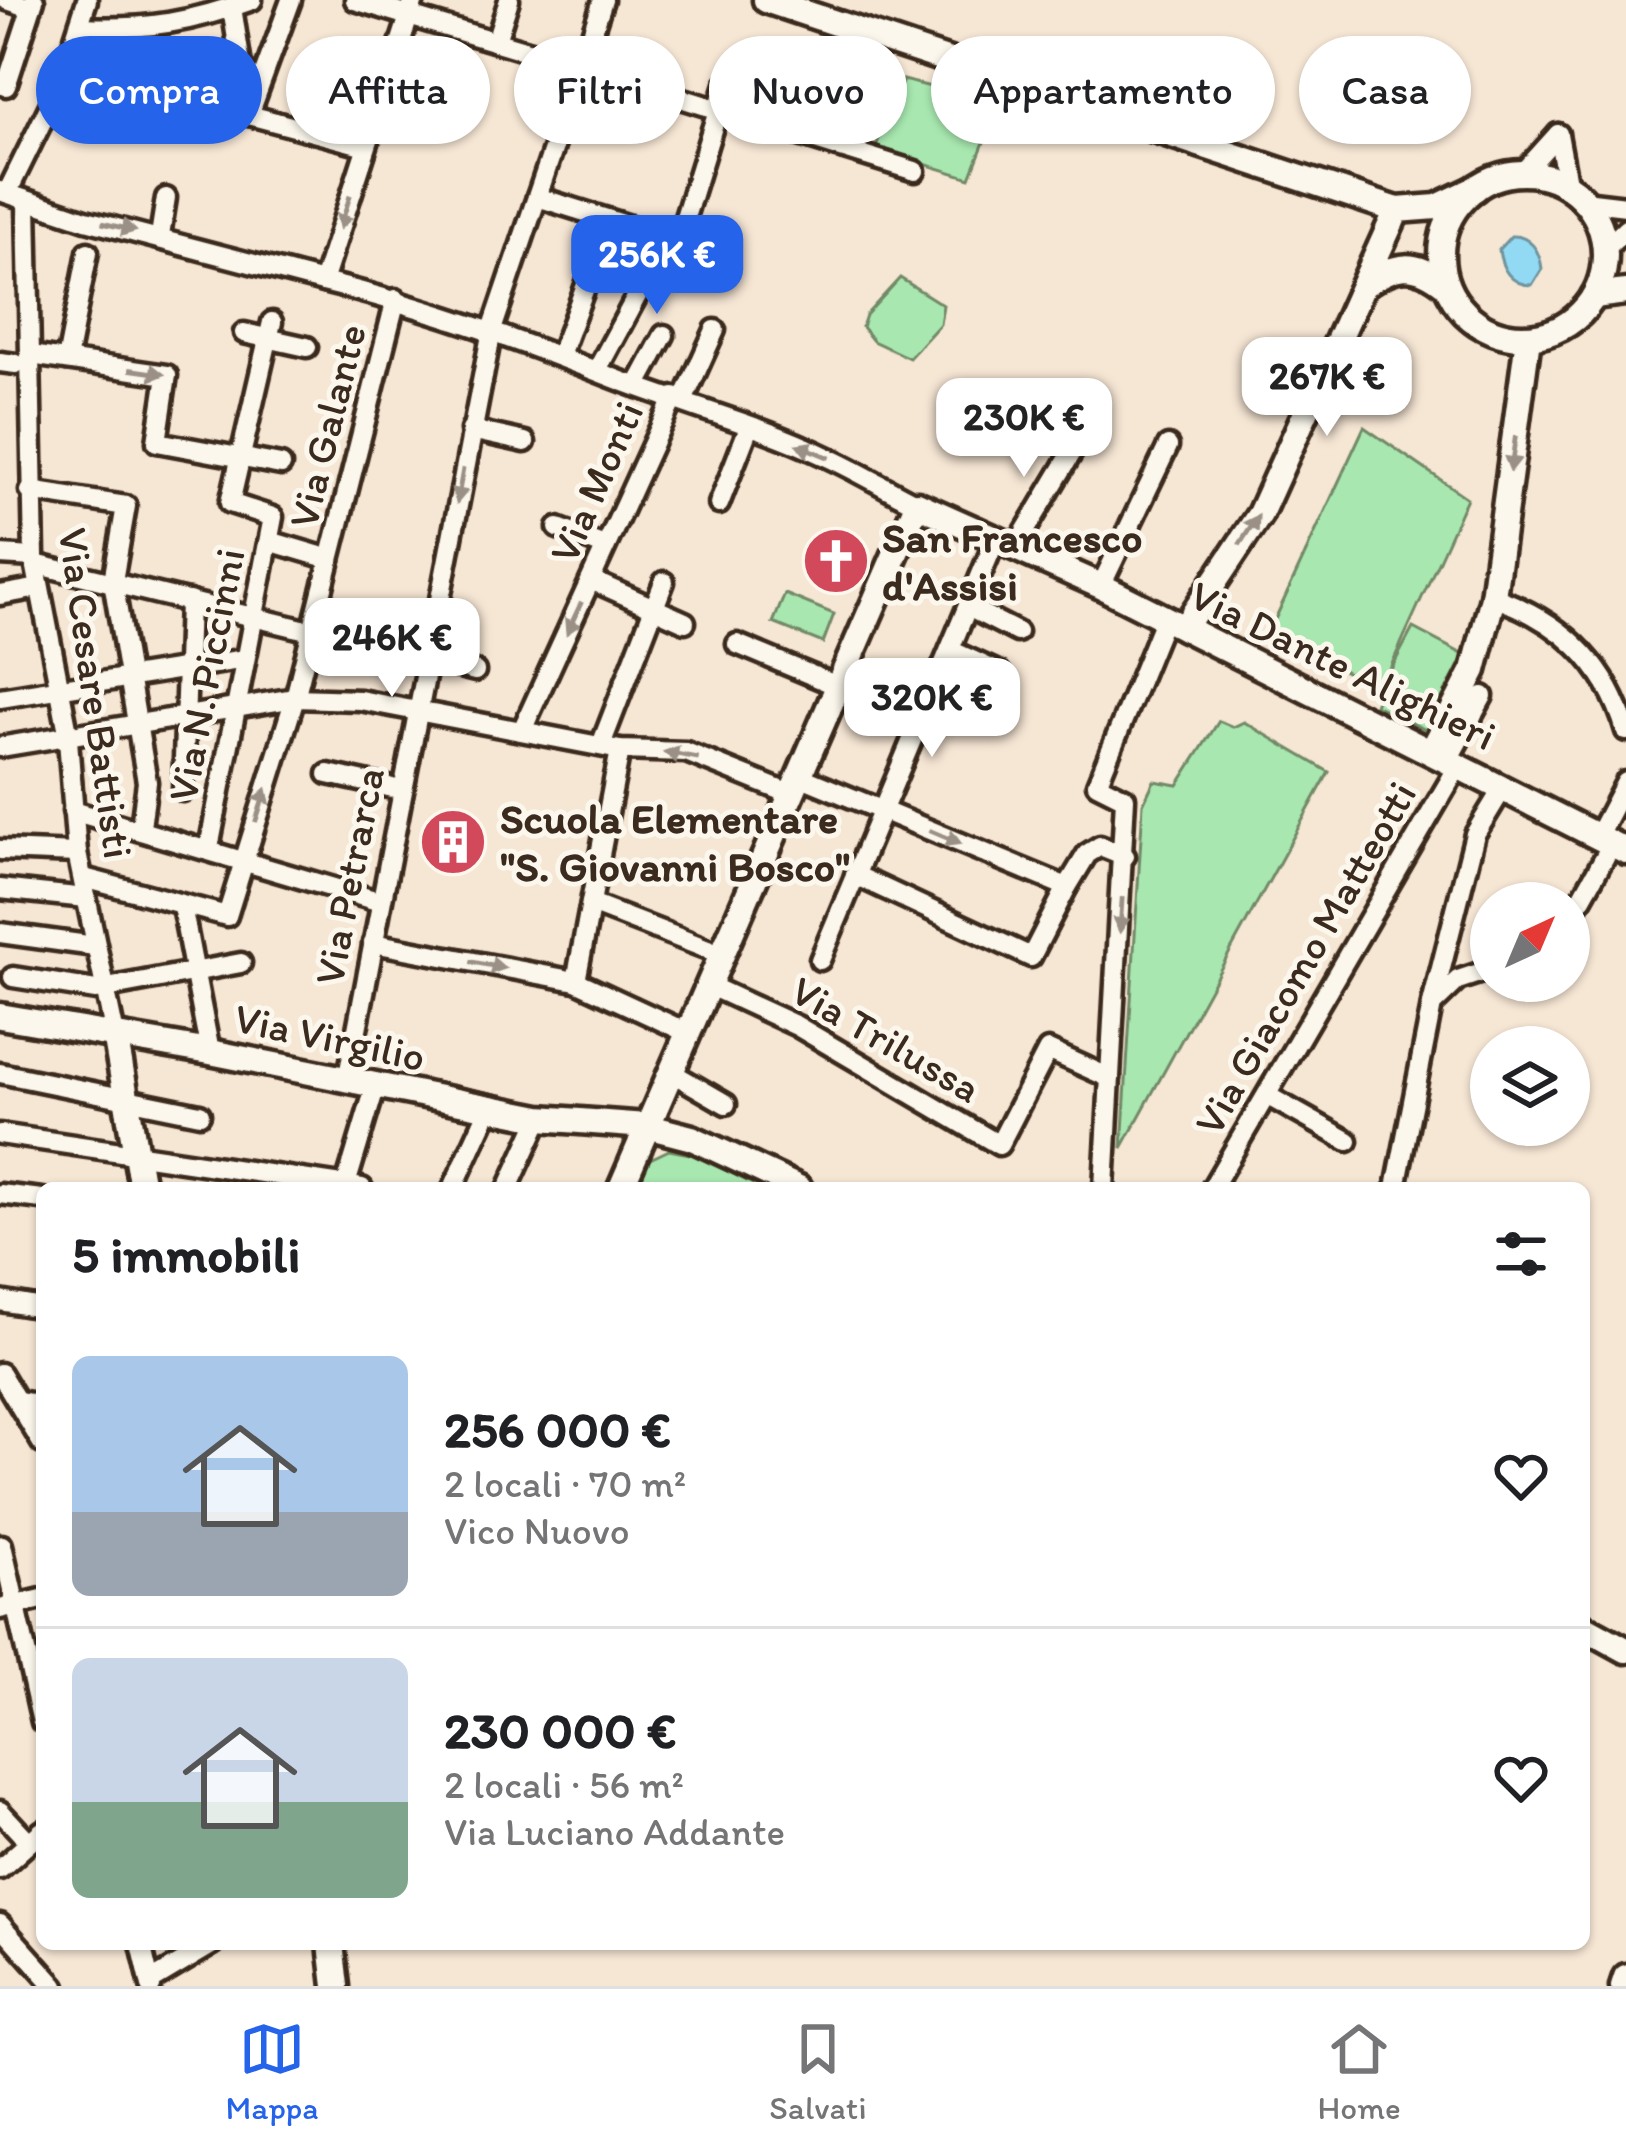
<!DOCTYPE html>
<html lang="it">
<head>
<meta charset="utf-8">
<style>
	:root { --surface:#fff; --page:#f2f2f2; --text:#202124; --muted:#757577; --line:#e0e0e0; --accent:#2563eb }
	body { margin:0; font-family:Itim,sans-serif; background:var(--page); color:var(--text); height:100vh; display:flex; flex-direction:column; font-size:45px; white-space:nowrap }
	* { box-sizing:border-box; margin:0 }
	p { font-size:39px; color:var(--muted) }
	.icon { flex:none; width:66px; height:66px; fill:none; stroke:currentColor; stroke-width:2; stroke-linecap:round; stroke-linejoin:round }
	.map { position:relative; flex:1; overflow:hidden }
	.sheet { position:absolute; left:36px; top:1182px; width:1554px; height:768px; display:flex; flex-direction:column; background:var(--surface); border-radius:18px; box-shadow:0 3px 9px #0004 }
	.sheet>* { flex:none }
	.banner { position:absolute; left:36px; top:36px; width:1554px; height:108px; display:flex; gap:24px }
	.needle { width:78px; rotate:44deg }
	.tools { position:absolute; left:1470px; top:882px; display:grid; gap:24px }
	.tools a { display:grid; place-items:center; width:120px; height:120px; border-radius:50%; background:var(--surface); box-shadow:0 3px 9px #0004; font-size:60px }
	.price { position:absolute; translate:-50% -102px; padding:0 27px; border-radius:24px; background:#fff; color:#222; font-size:39px; line-height:78px; filter:drop-shadow(0 3px 6px #0008) }
	.price::after { content:''; position:absolute; left:50%; top:72px; width:36px; height:27px; margin-left:-18px; background:inherit; clip-path:polygon(0 0,100% 0,50% 100%) }
	.price.selected { background:var(--accent); color:#fff }
	ul { padding:0; list-style:none }
	li { display:flex; align-items:center; gap:36px; height:300px; padding:0 36px }
	li+li { border-top:3px solid var(--line) }
	li span { display:grid; place-items:center; flex:none; width:336px; height:240px; border-radius:18px; color:#555 }
	li>.icon { margin-inline-start:auto }
	span .icon { width:144px; height:144px; fill:#fffc; stroke-width:1 }
	li b { font-size:51px }
	h2 { display:flex; justify-content:space-between; align-items:center; height:144px; padding:0 36px; font-size:51px }
	.pill { padding:0 42px; border-radius:54px; background:var(--surface); box-shadow:0 3px 9px #0004; font-size:42px; line-height:108px }
	.pill.selected { background:var(--accent); color:#fff }
	.menu { display:flex; justify-content:space-around; align-items:center; height:168px; border-top:3px solid var(--line); background:var(--surface); font-size:33px; color:var(--muted) }
	.menu a { display:grid; justify-items:center; gap:6px }
	.menu .selected { color:var(--accent) }
	.map>svg:first-child { display:block }
	.green { fill:#a8e8b0; stroke:#728967; stroke-width:3 }
	.water { fill:#92daf3; stroke:#6f949e; stroke-width:3 }
	.lines { fill:none; stroke-linecap:round; stroke-linejoin:round }
	.street-casing { stroke:#3b2a1e; stroke-width:27 }
	.secondary-casing { stroke:#3b2a1e; stroke-width:33 }
	.street { stroke:#fbf7ec; stroke-width:18 }
	.secondary { stroke:#fbf7ec; stroke-width:24 }
	.oneway { fill:#9b9085 }
	.labels { text-anchor:middle; dominant-baseline:central; stroke-width:10; stroke-linejoin:round; paint-order:stroke }
	.street-label { font-size:42px; fill:#3b2a1e; stroke:#fbf7ec }
	.poi-label { font-size:42px; font-weight:bold; fill:#3b2a1e; stroke:#fbf7ec; text-anchor:start }
</style>
</head>
<body>
<div class="map">
<svg width="1626" height="1986" viewBox="0 0 1626 1986">
	<rect width="100%" height="100%" fill="#f6e6d4"/>
	<filter id="ink" filterUnits="userSpaceOnUse"><feTurbulence type="fractalNoise" baseFrequency=".00833" numOctaves="2"/><feDisplacementMap in="SourceGraphic" scale="24" xChannelSelector="R" yChannelSelector="G"/><feConvolveMatrix kernelMatrix="1 2 1 2 8 2 1 2 1" color-interpolation-filters="sRGB"/></filter>
	<g filter="url(#ink)">
		<g class="green">
			<path d="M 903,80 L 999,104 L 970,178 L 875,149 Z"/>
			<path d="M 900,278 L 943,305 L 940,324 L 909,358 L 873,341 L 862,327 L 866,315 Z"/>
			<path d="M 1364,427 L 1467,498 L 1381,688 L 1413,628 L 1464,655 L 1426,730 L 1375,705 L 1380,692 L 1271,628 Z"/>
			<path d="M 785,594 L 834,614 L 823,643 L 773,623 Z"/>
			<path d="M 1219,721 L 1233,727 L 1244,722 L 1329,772 L 1122,1148 L 1143,804 L 1154,781 L 1178,785 Z"/>
			<path d="M 669,1150 L 695,1155 L 761,1188 L 634,1188 L 646,1161 Z"/>
		</g>
		<path class="water" d="M 1511,236 C 1530,235 1540,251 1542,269 L 1532,285 C 1511,285 1501,269 1499,249 Z"/>
		<g class="lines">
			<defs>
				<g id="street">
					<path d="M 7,0 L 31,8"/>
					<path d="M 355,0 L 409,16 L 414,0"/>
					<path d="M 603,0 L 581,67 L 915,171"/>
					<path d="M 232,7 L 248,111"/>
					<path d="M 83,27 C 146,30 192,22 252,0"/>
					<path d="M 496,41 L 509,0"/>
					<path d="M 0,84 L 6,86 L 34,0"/>
					<path d="M 249,115 L 291,0"/>
					<path d="M 249,115 L 366,146"/>
					<path d="M 1558,134 L 1568,188"/>
					<path d="M 1522,174 L 1558,134"/>
					<path d="M 0,191 L 86,220 L 323,282"/>
					<path d="M 7,193 L 59,87 L 87,0"/>
					<path d="M 537,197 L 668,238"/>
					<path d="M 1584,201 L 1626,206"/>
					<path d="M 27,203 L 34,557 L 67,727 L 77,853 L 116,1040"/>
					<path d="M 160,236 L 166,198"/>
					<path d="M 1605,249 L 1626,229"/>
					<path d="M 244,333 L 307,347"/>
					<path d="M 31,355 L 167,375 L 157,442 L 281,465"/>
					<path d="M 560,355 L 609,223"/>
					<path d="M 67,360 L 88,252"/>
					<path d="M 0,362 L 16,364"/>
					<path d="M 597,370 L 668,238 L 683,224 L 726,84"/>
					<path d="M 637,385 L 664,335"/>
					<path d="M 683,401 L 715,330"/>
					<path d="M 471,430 L 525,442"/>
					<path d="M 30,491 L 126,506 L 113,581 L 147,782 L 141,827"/>
					<path d="M 719,504 L 749,427"/>
					<path d="M 558,528 L 604,546"/>
					<path d="M 269,541 L 330,559"/>
					<path d="M 1014,550 L 1080,439"/>
					<path d="M 0,555 L 34,557"/>
					<path d="M 35,564 L 475,671"/>
					<path d="M 591,580 L 685,622"/>
					<path d="M 1101,586 L 1168,446"/>
					<path d="M 0,595 L 39,588"/>
					<path d="M 1493,597 C 1559,620 1606,661 1626,731"/>
					<path d="M 968,607 L 1017,632"/>
					<path d="M 737,644 L 840,687"/>
					<path d="M 950,650 L 1000,673"/>
					<path d="M 931,695 L 977,716"/>
					<path d="M 0,698 L 245,659"/>
					<path d="M 523,728 L 674,397"/>
					<path d="M 601,745 L 664,582"/>
					<path d="M 0,747 L 295,698 L 360,700 L 620,750 L 686,752 L 790,794"/>
					<path d="M 1448,760 L 1483,696"/>
					<path d="M 328,774 L 402,790"/>
					<path d="M 799,776 L 1067,887 L 1087,854 L 1100,846 L 1125,856"/>
					<path d="M 183,791 L 189,601"/>
					<path d="M 73,811 L 381,902"/>
					<path d="M 1597,837 L 1626,782"/>
					<path d="M 209,848 L 273,517 L 230,503 L 272,322"/>
					<path d="M 0,850 L 77,853"/>
					<path d="M 855,875 L 1031,957 L 1067,887"/>
					<path d="M 84,878 L 227,916 L 295,698 L 396,299"/>
					<path d="M 0,889 L 86,898"/>
					<path d="M 591,904 L 723,955"/>
					<path d="M 182,906 L 210,1052"/>
					<path d="M 1569,921 L 1612,844"/>
					<path d="M 0,933 L 95,946"/>
					<path d="M 373,943 L 576,981 L 686,1032"/>
					<path d="M 820,960 L 995,541"/>
					<path d="M 13,977 L 96,990 L 241,963"/>
					<path d="M 576,981 L 620,750"/>
					<path d="M 708,985 L 797,1026 L 999,1145 L 1048,1050 L 1110,1078"/>
					<path d="M 1432,1004 L 1475,834 L 1503,788"/>
					<path d="M 669,1071 L 726,1104"/>
					<path d="M 0,1073 L 200,1114"/>
					<path d="M 347,1081 L 492,330 L 581,67 L 409,16 L 323,282 C 423,306 516,339 611,377 C 682,405 758,424 827,457 C 858,471 887,489 917,504"/>
					<path d="M 1268,1096 L 1348,1141"/>
					<path d="M 0,1134 L 362,1188"/>
					<path d="M 345,1188 L 375,1088"/>
					<path d="M 453,1188 L 489,1109"/>
					<path d="M 508,1188 L 540,1118"/>
					<path d="M 1104,1188 L 1125,798 L 1097,784 L 1164,620"/>
					<path d="M 1212,1188 L 1459,765"/>
					<path d="M 1396,1188 L 1432,1005 L 1458,980 L 1491,969"/>
					<path d="M 0,1194 L 42,1199"/>
					<path d="M 0,1301 L 42,1308"/>
					<path d="M 0,1373 L 42,1443"/>
					<path d="M 18,1401 L 42,1405"/>
					<path d="M 2,1545 L 42,1722"/>
					<path d="M 0,1609 L 42,1599"/>
					<path d="M 0,1811 L 29,1842"/>
					<path d="M 0,1869 L 42,1831"/>
					<path d="M 0,1924 L 55,1986"/>
					<path d="M 141,1944 L 151,1986"/>
					<path d="M 151,1981 L 213,1944"/>
				</g>
				<g id="secondary">
					<path d="M 766,0 L 1397,210 L 1437,207 L 1475,189"/>
					<circle cx="1523" cy="255" r="82"/>
					<path d="M 1364,285 C 1396,263 1415,260 1446,285"/>
					<path d="M 1594,296 L 1626,292"/>
					<path d="M 1184,628 L 1260,514 L 1397,210"/>
					<path d="M 1432,751 L 1474,670 L 1493,597 L 1528,338"/>
					<path d="M 0,1016 L 210,1052 L 540,1118 L 646,1126 L 692,1138 L 799,1188"/>
					<path d="M 116,1040 L 142,1188"/>
					<path d="M 621,1188 L 917,504 L 1101,586 L 1626,851"/>
					<path d="M 1584,1627 L 1626,1650"/>
					<path d="M 331,1944 L 336,1986"/>
					<path d="M 1623,1986 L 1626,1977"/>
				</g>
			</defs>
			<use href="#street" class="street-casing"/>
			<use href="#secondary" class="secondary-casing"/>
			<use href="#street" class="street"/>
			<use href="#secondary" class="secondary"/>
		</g>
		<defs><path id="oneway-solid" d="M-6-.8H1V-3.2L6.5 0L1 3.2V.8H-6Z" transform="scale(3)"/></defs>
		<g class="oneway">
			<use href="#oneway-solid" transform="translate(345 212) rotate(107)"/>
			<use href="#oneway-solid" transform="translate(119 227) rotate(13)"/>
			<use href="#oneway-solid" transform="translate(147 372) rotate(8)"/>
			<use href="#oneway-solid" transform="translate(813 451) rotate(-158)"/>
			<use href="#oneway-solid" transform="translate(1513 454) rotate(98)"/>
			<use href="#oneway-solid" transform="translate(460 486) rotate(100)"/>
			<use href="#oneway-solid" transform="translate(1249 530) rotate(-57)"/>
			<use href="#oneway-solid" transform="translate(574 618) rotate(115)"/>
			<use href="#oneway-solid" transform="translate(681 755) rotate(-170)"/>
			<use href="#oneway-solid" transform="translate(261 805) rotate(-72)"/>
			<use href="#oneway-solid" transform="translate(945 837) rotate(23)"/>
			<use href="#oneway-solid" transform="translate(1121 915) rotate(94)"/>
			<use href="#oneway-solid" transform="translate(488 965) rotate(11)"/>
		</g>
	</g>
	<defs>
		<symbol id="church-disc" viewBox="-11 -11 22 22"><circle r="9.5" fill="#d1495b" stroke="#fbf7ec"/><path d="M-1.2-6h2.4v3.5h3.3v2.4h-3.3V6h-2.4V-.1h-3.3v-2.4h3.3Z" fill="#fff"/></symbol>
		<symbol id="building-disc" viewBox="-11 -11 22 22"><circle r="9.5" fill="#d1495b" stroke="#fbf7ec"/><path d="M-4-6H4V6H1V3H-1V6H-4ZM-2.5-4.3h1.7v1.8h-1.7ZM.8-4.3h1.7v1.8H.8ZM-2.5-1h1.7V.8h-1.7ZM.8-1h1.7V.8H.8Z" fill="#fff"/></symbol>
	</defs>
	<g fill-rule="evenodd">
		<use href="#church-disc" x="798" y="523" width="76" height="76"/>
		<use href="#building-disc" x="415" y="804" width="76" height="76"/>
	</g>
	<g class="labels">
		<g class="street-label">
			<text transform="translate(327 426) rotate(-76)">Via Galante</text>
			<text transform="translate(596 482) rotate(-66)">Via Monti</text>
			<text transform="translate(1343 665) rotate(26)">Via Dante Alighieri</text>
			<text transform="translate(206 675) rotate(-79)">Via N. Piccinni</text>
			<text transform="translate(96 693) rotate(82)">Via Cesare Battisti</text>
			<text transform="translate(349 876) rotate(-79)">Via Petrarca</text>
			<text transform="translate(1305 958) rotate(-60)">Via Giacomo Matteotti</text>
			<text transform="translate(330 1037) rotate(12)">Via Virgilio</text>
			<text transform="translate(886 1039) rotate(30)">Via Trilussa</text>
		</g>
		<g class="poi-label">
			<text x="882" y="537">San Francesco<tspan x="882" dy="48">d'Assisi</tspan></text>
			<text x="500" y="818">Scuola Elementare<tspan x="500" dy="48">"S. Giovanni Bosco"</tspan></text>
		</g>
	</g>
</svg>
<div class="tools">
<a><svg class="needle" viewBox="-14 -14 28 28"><path d="M0-13l5 13h-10z" fill="#e53935"/><path d="M0 13l5-13h-10z" fill="#757577"/></svg></a>
<a><svg class="icon" aria-label="layers" viewBox="0 0 24 24"><path d="M12 4l9 5-9 5-9-5zM3 14l9 5 9-5"/></svg></a>
</div>
<b class="price selected" style="left:657px;top:317px">256K €</b>
<b class="price" style="left:1327px;top:439px">267K €</b>
<b class="price" style="left:1024px;top:480px">230K €</b>
<b class="price" style="left:392px;top:700px">246K €</b>
<b class="price" style="left:932px;top:760px">320K €</b>
<div class="banner">
<a class="pill selected">Compra</a>
<a class="pill">Affitta</a>
<a class="pill">Filtri</a>
<a class="pill">Nuovo</a>
<a class="pill">Appartamento</a>
<a class="pill">Casa</a>
</div>
<section class="sheet">
<h2>5 immobili<svg class="icon" aria-label="filters" viewBox="0 0 24 24"><path d="M4 7h16M4 17h16"/><circle cx="9" cy="7" r="2"/><circle cx="15" cy="17" r="2"/></svg></h2>
<ul>
<li><span style="background:linear-gradient(#a9c7e8 65%,#9aa5b1 0)"><svg class="icon" aria-label="home" viewBox="0 0 24 24"><path d="M3 11l9-7 9 7M6 9v11h12V9"/></svg></span><div><b>256 000 €</b><p>2 locali · 70 m²</p><p>Vico Nuovo</p></div><svg class="icon" aria-label="heart" viewBox="0 0 24 24"><path d="M12 20l-8-8c-3-5 5-10 8-4 3-6 11-1 8 4z"/></svg></li>
<li><span style="background:linear-gradient(#c9d6e8 60%,#7fa58c 0)"><svg class="icon" aria-label="home" viewBox="0 0 24 24"><path d="M3 11l9-7 9 7M6 9v11h12V9"/></svg></span><div><b>230 000 €</b><p>2 locali · 56 m²</p><p>Via Luciano Addante</p></div><svg class="icon" aria-label="heart" viewBox="0 0 24 24"><path d="M12 20l-8-8c-3-5 5-10 8-4 3-6 11-1 8 4z"/></svg></li>
</ul>
</section>
</div>
<nav class="menu">
<a class="selected"><svg class="icon" aria-label="map" viewBox="0 0 24 24"><path d="M3 6l6-2 6 2 6-2v14l-6 2-6-2-6 2zM9 4v14M15 6v14"/></svg>Mappa</a>
<a><svg class="icon" aria-label="saved" viewBox="0 0 24 24"><path d="M7 4h10v16l-5-4-5 4z"/></svg>Salvati</a>
<a><svg class="icon" aria-label="home" viewBox="0 0 24 24"><path d="M3 11l9-7 9 7M6 9v11h12V9"/></svg>Home</a>
</nav>
</body>
</html>
